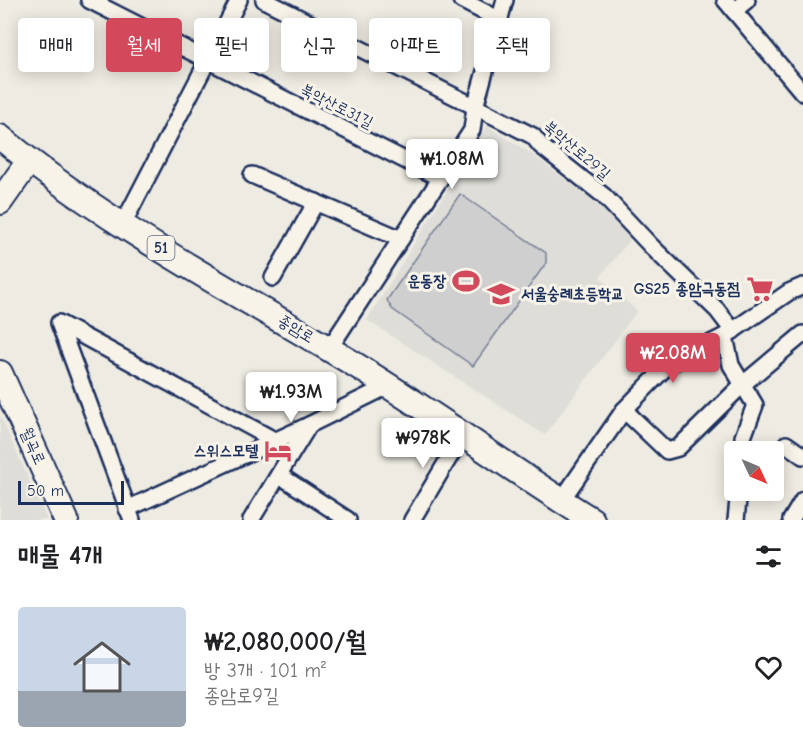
<!DOCTYPE html>
<html lang="ko">
<head>
<meta charset="utf-8">
<style>
	:root { --surface:#fff; --page:#f6f6f6; --text:#202124; --muted:#757577; --accent:#d1495b }
	body { margin:0; font-family:"Comic Neue","Poor Story",sans-serif; background:var(--page); color:var(--text); height:100vh; display:flex; flex-direction:column; font-size:22px; white-space:nowrap }
	* { box-sizing:border-box; margin:0 }
	p { font-size:20px; color:var(--muted) }
	.icon { flex:none; width:33px; height:33px; fill:none; stroke:currentColor; stroke-width:2; stroke-linecap:round; stroke-linejoin:round }
	.map { position:relative; height:520px; overflow:hidden }
	.panel { display:flex; flex-direction:column; background:var(--surface); flex:1 }
	.panel>* { flex:none }
	.top-card { position:absolute; left:18px; top:18px; width:768px; height:54px; display:flex; gap:12px }
	.needle { width:39px; rotate:134deg }
	.tools { position:absolute; left:724px; top:441px; display:grid; gap:12px }
	.tools a { display:grid; place-items:center; width:60px; height:60px; border-radius:6px; background:var(--surface); box-shadow:0 3px 15px #0003; font-size:30px }
	.scale { position:absolute; left:18px; bottom:15px; width:106px; box-sizing:border-box; padding-left:6px; border:3px solid #1b2f5e; border-top:0; font-size:16px; line-height:21px; white-space:nowrap; color:#1b2f5e; -webkit-text-stroke:4px #f7f3e8; paint-order:stroke }
	.price { position:absolute; translate:-50% -51px; padding:0 14px; border-radius:6px; background:#fff; color:#222; font-size:20px; line-height:39px; filter:drop-shadow(0 2px 3px #0008) }
	.price::after { content:''; position:absolute; left:50%; top:36px; width:18px; height:14px; margin-left:-9px; background:inherit; clip-path:polygon(0 0,100% 0,50% 100%) }
	.price.on { background:var(--accent); color:#fff }
	ul { padding:0; list-style:none }
	li { display:flex; align-items:center; gap:18px; height:150px; padding:0 18px }
	li span { display:grid; place-items:center; flex:none; width:168px; height:120px; border-radius:6px; color:#555 }
	li>.icon { margin-inline-start:auto }
	span .icon { width:72px; height:72px; fill:#fffc; stroke-width:1 }
	li b { font-size:26px }
	h2 { display:flex; justify-content:space-between; align-items:center; height:72px; padding:0 18px; font-size:26px }
	.chip { padding:0 21px; border-radius:6px; background:var(--surface); box-shadow:0 3px 15px #0003; font-size:21px; line-height:54px }
	.chip.on { background:var(--accent); color:#fff }
	.map>svg:first-child { display:block }
	.built { fill:#deddd8 }
	.green { fill:#cfcfcf; stroke:#757f96; stroke-width:1.5 }
	.lines { fill:none; stroke-linecap:round; stroke-linejoin:round }
	.street-casing { stroke:#1b2f5e; stroke-width:20 }
	.primary-casing { stroke:#1b2f5e; stroke-width:28 }
	.street { stroke:#f7f3e8; stroke-width:15 }
	.primary { stroke:#f7f3e8; stroke-width:24 }
	.labels { text-anchor:middle; dominant-baseline:central; stroke-width:6; stroke-linejoin:round; paint-order:stroke }
	.shield { fill:#f7f3e8; stroke:#5d6a87; stroke-width:1.5 }
	.shield-label { font-size:15px; font-weight:bold; fill:#1b2f5e }
	.street-label { font-size:16px; fill:#1b2f5e; stroke:#f7f3e8 }
	.poi-label { font-size:16px; font-weight:bold; fill:#1b2f5e; stroke:#f7f3e8; text-anchor:end }
</style>
</head>
<body>
<div class="map">
<svg width="803" height="520" viewBox="0 0 803 520">
	<rect width="100%" height="100%" fill="#eeebe2"/>
	<filter id="ink" filterUnits="userSpaceOnUse"><feTurbulence type="fractalNoise" baseFrequency=".0167" numOctaves="2"/><feDisplacementMap in="SourceGraphic" scale="12" xChannelSelector="R" yChannelSelector="G"/><feConvolveMatrix kernelMatrix="1 2 1 2 8 2 1 2 1" color-interpolation-filters="sRGB"/></filter>
	<g filter="url(#ink)">
		<g class="built">
			<path d="M 487,126 L 532,154 L 593,201 L 632,237 L 600,277 L 637,311 L 545,435 L 367,320 Z"/>
			<path d="M 0,415 L 47,520 L 0,520 Z"/>
		</g>
		<path class="green" d="M 460,194 L 546,253 L 546,263 L 473,366 L 392,309 L 387,300 Z"/>
		<g class="lines">
			<defs>
				<g id="street">
					<path d="M 89,0 L 440,178"/>
					<path d="M 264,0 L 533,136 L 541,146 L 604,196 L 652,247 L 717,310 L 733,331"/>
					<path d="M 461,0 L 500,20"/>
					<path d="M 725,0 L 803,93"/>
					<path d="M 734,11 L 747,0"/>
					<path d="M 252,175 L 401,239"/>
					<path d="M 122,226 L 239,0"/>
					<path d="M 273,278 L 316,202"/>
					<path d="M 725,336 L 731,365 L 755,405 L 743,437 L 744,452"/>
					<path d="M 329,349 L 472,130 L 475,107 L 505,0"/>
					<path d="M 624,410 L 667,451 L 678,448 L 742,385 L 803,334"/>
					<path d="M 786,444 L 803,456"/>
					<path d="M 279,475 L 348,520"/>
					<path d="M 561,501 L 624,410 L 668,365 L 725,336 L 789,292 L 803,286"/>
					<path d="M 127,509 L 309,425"/>
					<path d="M 132,520 L 59,323 L 276,441"/>
					<path d="M 251,520 L 309,425 L 388,386"/>
					<path d="M 412,520 L 462,436"/>
					<path d="M 736,520 L 739,490"/>
					<path d="M 791,520 L 803,500"/>
				</g>
				<g id="primary">
					<path d="M 0,137 C 106,224 228,288 344,358 C 429,409 508,468 592,520"/>
					<path d="M 0,202 L 29,161"/>
					<path d="M 0,373 L 66,520"/>
				</g>
			</defs>
			<use href="#street" class="street-casing"/>
			<use href="#primary" class="primary-casing"/>
			<use href="#street" class="street"/>
			<use href="#primary" class="primary"/>
		</g>
	</g>
	<defs>
		<symbol id="stadium-bare" viewBox="-9 -9 18 18"><path d="M0-5a6.5 5 0 1 0 0 10a6.5 5 0 1 0 0-10ZM-3.5-1.8h7v3.6h-7Z" fill="#d1495b" stroke="#f7f3e8" stroke-width="2.5" paint-order="stroke"/></symbol>
		<symbol id="supermarket-bare" viewBox="-9 -9 18 18"><path d="M-6-5.5h2.5l.6 2H6L4.5 2H-2.5L-4.4-4H-6ZM-1.5 3.2a1.3 1.3 0 1 0 .1 0ZM3 3.2a1.3 1.3 0 1 0 .1 0Z" fill="#d1495b" stroke="#f7f3e8" stroke-width="2.5" paint-order="stroke"/></symbol>
		<symbol id="school-bare" viewBox="-9 -9 18 18"><path d="M0-5L7-2L0 1L-7-2ZM-4 1L0 2.5L4 1V4Q0 6-4 4Z" fill="#d1495b" stroke="#f7f3e8" stroke-width="2.5" paint-order="stroke"/></symbol>
		<symbol id="hotel-bare" viewBox="-9 -9 18 18"><path d="M-6-4.5h1.5V1H6V5H4.5V3h-9V5H-6ZM-4 0a1.8 1.8 0 1 1 3.6 0ZM.5 0V-2.5h3Q6-2.5 6 0Z" fill="#d1495b" stroke="#f7f3e8" stroke-width="2.5" paint-order="stroke"/></symbol>
	</defs>
	<g fill-rule="evenodd">
		<use href="#stadium-bare" x="447" y="262" width="38" height="38"/>
		<use href="#supermarket-bare" x="741" y="270" width="38" height="38"/>
		<use href="#school-bare" x="482" y="275" width="38" height="38"/>
		<use href="#hotel-bare" x="259" y="432" width="38" height="38"/>
	</g>
	<g class="labels">
		<rect class="shield" x="147.5" y="236" width="27" height="24" rx="4.5"/>
		<g class="shield-label">
			<text x="161" y="248">51</text>
		</g>
		<g class="street-label">
			<text transform="translate(337 106) rotate(27)">북악산로31길</text>
			<text transform="translate(577 150) rotate(40)">북악산로29길</text>
			<text transform="translate(296 329) rotate(31)">종암로</text>
			<text transform="translate(33 446) rotate(66)">월곡로</text>
		</g>
		<g class="poi-label">
			<text x="446" y="281">운동장</text>
			<text x="740" y="289">GS25 종암극동점</text>
			<text x="521" y="294" text-anchor="start">서울숭례초등학교</text>
			<text x="258" y="451">스위스모텔</text>
		</g>
	</g>
</svg>
<div class="tools">
<a><svg class="needle" viewBox="-14 -14 28 28"><path d="M0-13l5 13h-10z" fill="#e53935"/><path d="M0 13l5-13h-10z" fill="#757577"/></svg></a>
</div>
<div class="scale">50 m</div>
<b class="price" style="left:452px;top:190px">₩1.08M</b>
<b class="price on" style="left:673px;top:384px">₩2.08M</b>
<b class="price" style="left:291px;top:423px">₩1.93M</b>
<b class="price" style="left:423px;top:469px">₩978K</b>
<div class="top-card">
<a class="chip">매매</a>
<a class="chip on">월세</a>
<a class="chip">필터</a>
<a class="chip">신규</a>
<a class="chip">아파트</a>
<a class="chip">주택</a>
</div>
</div>
<section class="panel">
<h2>매물 4개<svg class="icon" aria-label="filters" viewBox="0 0 24 24"><path d="M4 7h16M4 17h16"/><circle cx="9" cy="7" r="2"/><circle cx="15" cy="17" r="2"/></svg></h2>
<ul>
<li><span style="background:linear-gradient(#c9d6e8 70%,#9aa5b1 0)"><svg class="icon" aria-label="home" viewBox="0 0 24 24"><path d="M3 11l9-7 9 7M6 9v11h12V9"/></svg></span><div><b>₩2,080,000/월</b><p>방 3개 · 101 m²</p><p>종암로9길</p></div><svg class="icon" aria-label="heart" viewBox="0 0 24 24"><path d="M12 20l-8-8c-3-5 5-10 8-4 3-6 11-1 8 4z"/></svg></li>
</ul>
</section>
</body>
</html>
